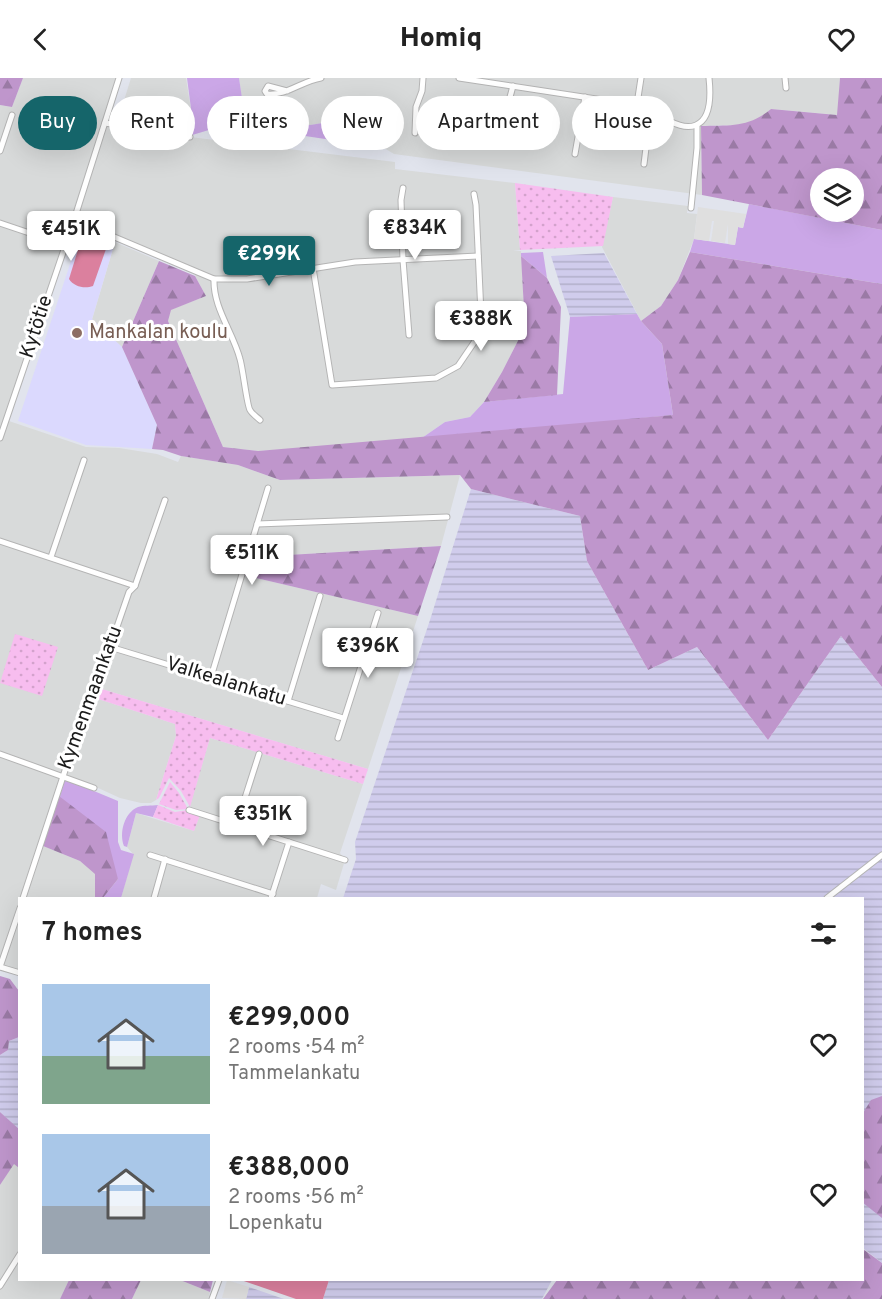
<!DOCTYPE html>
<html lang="en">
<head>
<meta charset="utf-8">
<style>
	:root { --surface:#fff; --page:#f2f2f2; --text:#222; --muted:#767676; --accent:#15656a }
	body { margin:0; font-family:Overpass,sans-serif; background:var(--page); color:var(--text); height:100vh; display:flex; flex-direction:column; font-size:22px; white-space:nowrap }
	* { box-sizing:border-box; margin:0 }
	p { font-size:20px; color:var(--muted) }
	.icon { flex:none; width:33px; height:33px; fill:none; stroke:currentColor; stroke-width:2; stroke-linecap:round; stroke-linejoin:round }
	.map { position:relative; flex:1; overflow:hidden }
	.sheet { position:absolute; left:18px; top:819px; width:846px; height:384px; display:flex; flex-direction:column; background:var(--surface); border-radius:0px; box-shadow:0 6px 24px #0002 }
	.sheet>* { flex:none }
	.banner { position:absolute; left:18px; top:18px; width:846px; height:54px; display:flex; gap:12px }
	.buttons { position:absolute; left:810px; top:90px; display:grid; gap:12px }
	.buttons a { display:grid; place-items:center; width:54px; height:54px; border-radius:50%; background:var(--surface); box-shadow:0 6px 24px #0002; font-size:30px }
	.price { position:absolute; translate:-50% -51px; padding:0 14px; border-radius:6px; background:#fff; color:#222; font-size:20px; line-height:39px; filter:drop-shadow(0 2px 3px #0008) }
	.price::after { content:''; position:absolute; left:50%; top:36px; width:18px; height:14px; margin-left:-9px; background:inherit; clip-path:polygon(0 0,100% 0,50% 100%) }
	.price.on { background:var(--accent); color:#fff }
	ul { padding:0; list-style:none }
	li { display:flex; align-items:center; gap:18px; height:150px; padding:0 24px }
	li span { display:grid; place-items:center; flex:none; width:168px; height:120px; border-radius:0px; color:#555 }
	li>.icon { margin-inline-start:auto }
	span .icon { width:72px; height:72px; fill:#fffc; stroke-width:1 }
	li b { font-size:26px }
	h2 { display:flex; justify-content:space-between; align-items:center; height:72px; padding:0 24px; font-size:26px }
	.pill { padding:0 21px; border-radius:27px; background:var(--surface); box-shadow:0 6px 24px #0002; font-size:21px; line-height:54px }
	.pill.on { background:var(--accent); color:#fff }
	header { display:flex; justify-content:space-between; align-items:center; height:78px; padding:0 24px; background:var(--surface); font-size:27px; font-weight:800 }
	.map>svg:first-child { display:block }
	.residential { fill:#d8dada }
	.education { fill:#dbd9fe }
	.farmland { fill:url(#farmland-rules) }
	.grass { fill:#cba7e7 }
	.forest { fill:url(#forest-firs); fill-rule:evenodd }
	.park { fill:url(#park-dots) }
	.pitch { fill:#db809e }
	.parking { fill:#dfdfdf }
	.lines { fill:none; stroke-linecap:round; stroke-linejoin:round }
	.minor-casing { stroke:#b4b4b4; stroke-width:7 }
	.minor { stroke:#fff; stroke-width:5 }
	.education-dot { fill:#8d6e63; stroke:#fff; stroke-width:2 }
	.labels { text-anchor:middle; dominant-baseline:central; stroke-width:6; stroke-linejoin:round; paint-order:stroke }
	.street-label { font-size:20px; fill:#1b1b1b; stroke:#fff }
	.education-label { font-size:20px; fill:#785e54; stroke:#fff; text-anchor:start }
</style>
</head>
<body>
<header><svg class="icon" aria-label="back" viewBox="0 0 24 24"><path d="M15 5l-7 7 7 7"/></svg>Homiq<svg class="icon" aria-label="heart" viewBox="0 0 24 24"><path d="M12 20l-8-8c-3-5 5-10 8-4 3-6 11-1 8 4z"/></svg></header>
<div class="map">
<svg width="882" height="1221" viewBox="0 0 882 1221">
	<defs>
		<pattern id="farmland-rules" width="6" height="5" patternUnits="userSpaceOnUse" patternTransform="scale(1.5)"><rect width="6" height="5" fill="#d0ccec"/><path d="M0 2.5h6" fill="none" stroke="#b2afca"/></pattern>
		<pattern id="forest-firs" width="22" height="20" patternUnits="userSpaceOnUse" patternTransform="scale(1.5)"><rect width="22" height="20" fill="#bf96cc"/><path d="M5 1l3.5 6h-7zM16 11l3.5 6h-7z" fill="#9a7aa5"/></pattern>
		<pattern id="park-dots" width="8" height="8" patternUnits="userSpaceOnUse" patternTransform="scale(1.5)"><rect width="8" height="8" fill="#f7bdef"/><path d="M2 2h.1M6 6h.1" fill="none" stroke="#d3a2cc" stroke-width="1.8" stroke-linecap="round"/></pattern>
	</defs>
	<rect width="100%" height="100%" fill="#e1e4ed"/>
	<g class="residential">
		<path d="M 23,0 L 117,0 L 105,45 L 190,59 L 395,84 L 395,91 L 515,105 L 520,172 L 513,173 L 521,173 L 525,249 L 502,294 L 484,324 L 470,339 L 445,344 L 419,362 L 258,373 L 223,369 L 168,243 L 170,232 L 206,218 L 195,198 L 197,194 L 74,143 L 6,342 L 86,369 L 119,370 L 157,376 L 178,384 L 181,378 L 238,387 L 280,402 L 460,397 L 441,468 L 254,479 L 249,477 L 243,497 L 418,538 L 368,691 L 95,609 L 92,619 L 175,646 L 176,658 L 156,722 L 151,725 L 141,725 L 120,720 L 96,709 L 63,698 L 23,820 L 20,820 L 19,895 L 0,889 L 0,27 L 12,29 Z"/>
		<path d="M 131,0 L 186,0 L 192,38 L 189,58 L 117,45 Z"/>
		<path d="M 239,0 L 840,0 L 838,37 L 771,31 L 760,40 L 743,47 L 701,48 L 702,117 L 394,76 L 384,70 L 378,36 L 310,47 L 245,40 Z"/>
		<path d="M 613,119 L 688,128 L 687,135 L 697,136 L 694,161 L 678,202 L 661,228 L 641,243 L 602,169 Z"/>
		<path d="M 115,164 L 159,183 L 122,269 L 92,242 Z"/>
		<path d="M 210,660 L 363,706 L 340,775 L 345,782 L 336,812 L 321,806 L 317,820 L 121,820 L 133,776 L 127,769 L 136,735 L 194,753 L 200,736 L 189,731 Z"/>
		<path d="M 43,768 L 80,783 L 96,796 L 95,818 L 97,820 L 24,820 Z"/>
		<path d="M 14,1085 L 19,1090 L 20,1202 L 69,1202 L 60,1221 L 0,1221 L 0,1107 Z"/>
		<path d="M 141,1202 L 180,1202 L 210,1214 L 208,1221 L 132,1221 Z"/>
	</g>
	<path class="education" d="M 82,150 L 115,164 L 92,241 L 122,269 L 157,347 L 152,371 L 86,367 L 18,343 Z"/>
	<g class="farmland">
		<path d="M 604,175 L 637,236 L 570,239 L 551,178 Z"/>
		<path d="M 471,411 L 580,438 L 587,483 L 648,592 L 697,569 L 768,662 L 841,558 L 882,609 L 882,1185 L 863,1170 L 862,820 L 343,820 L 356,781 L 355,764 L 430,542 Z"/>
		<path d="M 19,959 L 19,1052 L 0,1034 L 0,977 L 8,972 L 9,963 Z"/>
		<path d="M 329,1202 L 552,1202 L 542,1221 L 323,1221 Z"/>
		<path d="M 249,1209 L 284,1221 L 246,1221 Z"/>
	</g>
	<g class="grass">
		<path d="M 187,0 L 239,0 L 245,40 L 310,47 L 373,37 L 378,69 L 246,49 L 222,48 L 189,58 L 192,38 Z"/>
		<path d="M 749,126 L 882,152 L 882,206 L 690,174 L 694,161 L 735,167 L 738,149 L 743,150 Z"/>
		<path d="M 543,174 L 547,200 L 521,178 L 521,175 Z"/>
		<path d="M 637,236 L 641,243 L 662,266 L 673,337 L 419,362 L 445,344 L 470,339 L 484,324 L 563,316 L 570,239 Z"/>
		<path d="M 65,701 L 118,723 L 118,764 L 121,772 L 134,776 L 121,820 L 103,820 L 118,801 L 59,718 Z"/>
		<path d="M 158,727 L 153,739 L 136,735 L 127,769 L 124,768 C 119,755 124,735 138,729 C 144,727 151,728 158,727 Z"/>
	</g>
	<g class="forest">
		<path d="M 0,0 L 23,0 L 12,29 L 0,27 Z"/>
		<path d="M 840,0 L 882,0 L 882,152 L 702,117 L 701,48 C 729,47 748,50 771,31 L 837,37 ZM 820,100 L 854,100 L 854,134 L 820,134 Z"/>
		<path d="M 690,174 L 882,206 L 882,609 L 841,558 L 768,662 L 697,569 L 648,592 L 587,483 L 580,438 L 471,411 L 460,397 L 280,402 L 238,387 L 181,378 L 163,372 L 152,371 L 157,347 L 122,269 L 159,183 L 195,198 L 206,218 L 171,232 L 168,243 L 223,369 L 258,373 L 673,337 L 662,266 L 641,243 L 661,228 L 678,202 Z"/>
		<path d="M 521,178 L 547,200 L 561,229 L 557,317 L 484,324 L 502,294 L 525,249 Z"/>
		<path d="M 441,468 L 418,538 L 243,497 L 249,477 L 254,479 Z"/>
		<path d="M 59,718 L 106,754 L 118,801 L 103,820 L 95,819 L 95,796 L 80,783 L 43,768 Z"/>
		<path d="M 0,898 L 10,901 L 19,913 L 19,959 L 9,963 L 8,972 L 0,977 Z"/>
		<path d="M 882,1018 L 882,1140 L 862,1124 L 863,1035 L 871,1022 Z"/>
		<path d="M 0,1034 L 20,1052 L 19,1090 L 14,1086 L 0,1107 Z"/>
		<path d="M 863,1171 L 882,1185 L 882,1221 L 543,1221 L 557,1202 L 862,1202 Z"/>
		<path d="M 69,1202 L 141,1202 L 132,1221 L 60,1221 Z"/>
		<path d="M 180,1202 L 213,1202 L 210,1214 Z"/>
	</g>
	<g class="park">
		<path d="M 515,105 L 613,119 L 603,168 L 520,172 Z"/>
		<path d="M 15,556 L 58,569 L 42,618 L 0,605 Z"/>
		<path d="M 95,609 L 368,691 L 363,706 L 210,660 L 190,729 L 181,713 L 169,700 L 159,720 L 156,722 L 176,658 L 175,646 L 92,619 Z"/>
		<path d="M 170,704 L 179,715 L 188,731 L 176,732 L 159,726 Z"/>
		<path d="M 158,727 L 175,734 L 188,732 L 200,737 L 194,753 L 153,739 Z"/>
	</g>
	<g class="pitch">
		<path d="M 90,158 L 102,162 L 106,166 L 106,171 L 93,208 C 85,211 74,209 69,201 L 81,162 L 85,159 Z"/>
		<path d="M 241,1202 L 329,1202 L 323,1221 L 296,1221 Z"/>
	</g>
	<g class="parking">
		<path d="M 698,129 L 746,136 L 743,150 L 738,149 L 735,167 L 728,166 L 728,146 L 725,165 L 711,163 L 714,143 L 712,143 L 709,163 L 694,161 Z"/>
		<path d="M 227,1202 L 249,1209 L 246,1221 L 222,1220 Z"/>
	</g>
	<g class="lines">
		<defs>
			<g id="minor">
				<path d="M 459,0 L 649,29 C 688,61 715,55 709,0"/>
				<path d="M 785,0 L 786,10"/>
				<path d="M 287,13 L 268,8 L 265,13 L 267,16 C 286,18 302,3 321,0"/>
				<path d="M 637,26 L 641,0"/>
				<path d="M 105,45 L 190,59"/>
				<path d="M 415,55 L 416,29 L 422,13 L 423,0"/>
				<path d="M 503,67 L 504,41 L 513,8"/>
				<path d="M 0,73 L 12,37"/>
				<path d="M 575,76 L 585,19"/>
				<path d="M 644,86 L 648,54 L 659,37"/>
				<path d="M 403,110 L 401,122 L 403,182 L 409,257"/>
				<path d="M 691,130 L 697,70 L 697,48"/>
				<path d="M 74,142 L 214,201 L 247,201 L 355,184 L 478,178"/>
				<path d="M 0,145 L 65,167"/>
				<path d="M 313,190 L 332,307 L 436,300 L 458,288 L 475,263 L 481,236 L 476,127 L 474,116"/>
				<path d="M 214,201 C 213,230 233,254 240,281 C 243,291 247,328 250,332 C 252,336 257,339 260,342"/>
				<path d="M 0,360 L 74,142 L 119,0"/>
				<path d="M 257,446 L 447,439"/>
				<path d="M 0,463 L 135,508"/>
				<path d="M 51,479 L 84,382"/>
				<path d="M 110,569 L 343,640"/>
				<path d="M 211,599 L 268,410"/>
				<path d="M 288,623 L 320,518"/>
				<path d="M 338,660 L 378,535"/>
				<path d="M 0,676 L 94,710"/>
				<path d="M 189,732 L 345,782"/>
				<path d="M 236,748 L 259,676"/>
				<path d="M 150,777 L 273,816"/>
				<path d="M 23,820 L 105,571 L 110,569 L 129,514 L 135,508 L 165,422"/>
				<path d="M 154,820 L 165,781"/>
				<path d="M 271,820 L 289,764"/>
				<path d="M 827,820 L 882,777"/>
				<path d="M 0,889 L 20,830"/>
				<path d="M 0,889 L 20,895"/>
				<path d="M 0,1208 L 20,1176"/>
				<path d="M 212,1221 L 219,1202"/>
			</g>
		</defs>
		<use href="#minor" class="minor-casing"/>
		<use href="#minor" class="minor"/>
	</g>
	<circle class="education-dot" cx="77" cy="255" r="6"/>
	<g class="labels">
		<g class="street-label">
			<text transform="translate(37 249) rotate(-72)">Kytötie</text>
			<text transform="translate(226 604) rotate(17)">Valkealankatu</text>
			<text transform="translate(91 620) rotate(-70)">Kymenmaankatu</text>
		</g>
		<g class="education-label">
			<text x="89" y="255">Mankalan koulu</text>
		</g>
	</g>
</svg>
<div class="buttons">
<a><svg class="icon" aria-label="layers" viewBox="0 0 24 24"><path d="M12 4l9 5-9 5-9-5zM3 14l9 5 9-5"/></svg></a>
</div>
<b class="price" style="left:415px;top:183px">€834K</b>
<b class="price" style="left:71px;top:184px">€451K</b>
<b class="price on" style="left:269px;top:209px">€299K</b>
<b class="price" style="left:481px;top:274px">€388K</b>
<b class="price" style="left:252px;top:508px">€511K</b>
<b class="price" style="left:368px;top:601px">€396K</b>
<b class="price" style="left:263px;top:769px">€351K</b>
<div class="banner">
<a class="pill on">Buy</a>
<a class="pill">Rent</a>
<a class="pill">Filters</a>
<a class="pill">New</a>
<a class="pill">Apartment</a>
<a class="pill">House</a>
</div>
<section class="sheet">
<h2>7 homes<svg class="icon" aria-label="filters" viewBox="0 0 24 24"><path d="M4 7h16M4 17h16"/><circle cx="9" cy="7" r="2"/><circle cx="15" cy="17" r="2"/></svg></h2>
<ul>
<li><span style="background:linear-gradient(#a9c7e8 60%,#7fa58c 0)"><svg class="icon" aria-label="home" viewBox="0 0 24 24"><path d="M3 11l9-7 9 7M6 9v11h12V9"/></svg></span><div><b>€299,000</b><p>2 rooms · 54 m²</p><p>Tammelankatu</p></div><svg class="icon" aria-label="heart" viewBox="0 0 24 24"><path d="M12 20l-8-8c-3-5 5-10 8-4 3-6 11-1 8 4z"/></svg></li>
<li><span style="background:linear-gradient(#a9c7e8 60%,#9aa5b1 0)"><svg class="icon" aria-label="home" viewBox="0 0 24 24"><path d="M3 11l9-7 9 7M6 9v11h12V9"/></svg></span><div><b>€388,000</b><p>2 rooms · 56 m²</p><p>Lopenkatu</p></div><svg class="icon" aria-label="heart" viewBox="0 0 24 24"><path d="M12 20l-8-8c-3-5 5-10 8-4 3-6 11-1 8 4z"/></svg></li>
</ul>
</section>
</div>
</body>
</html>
